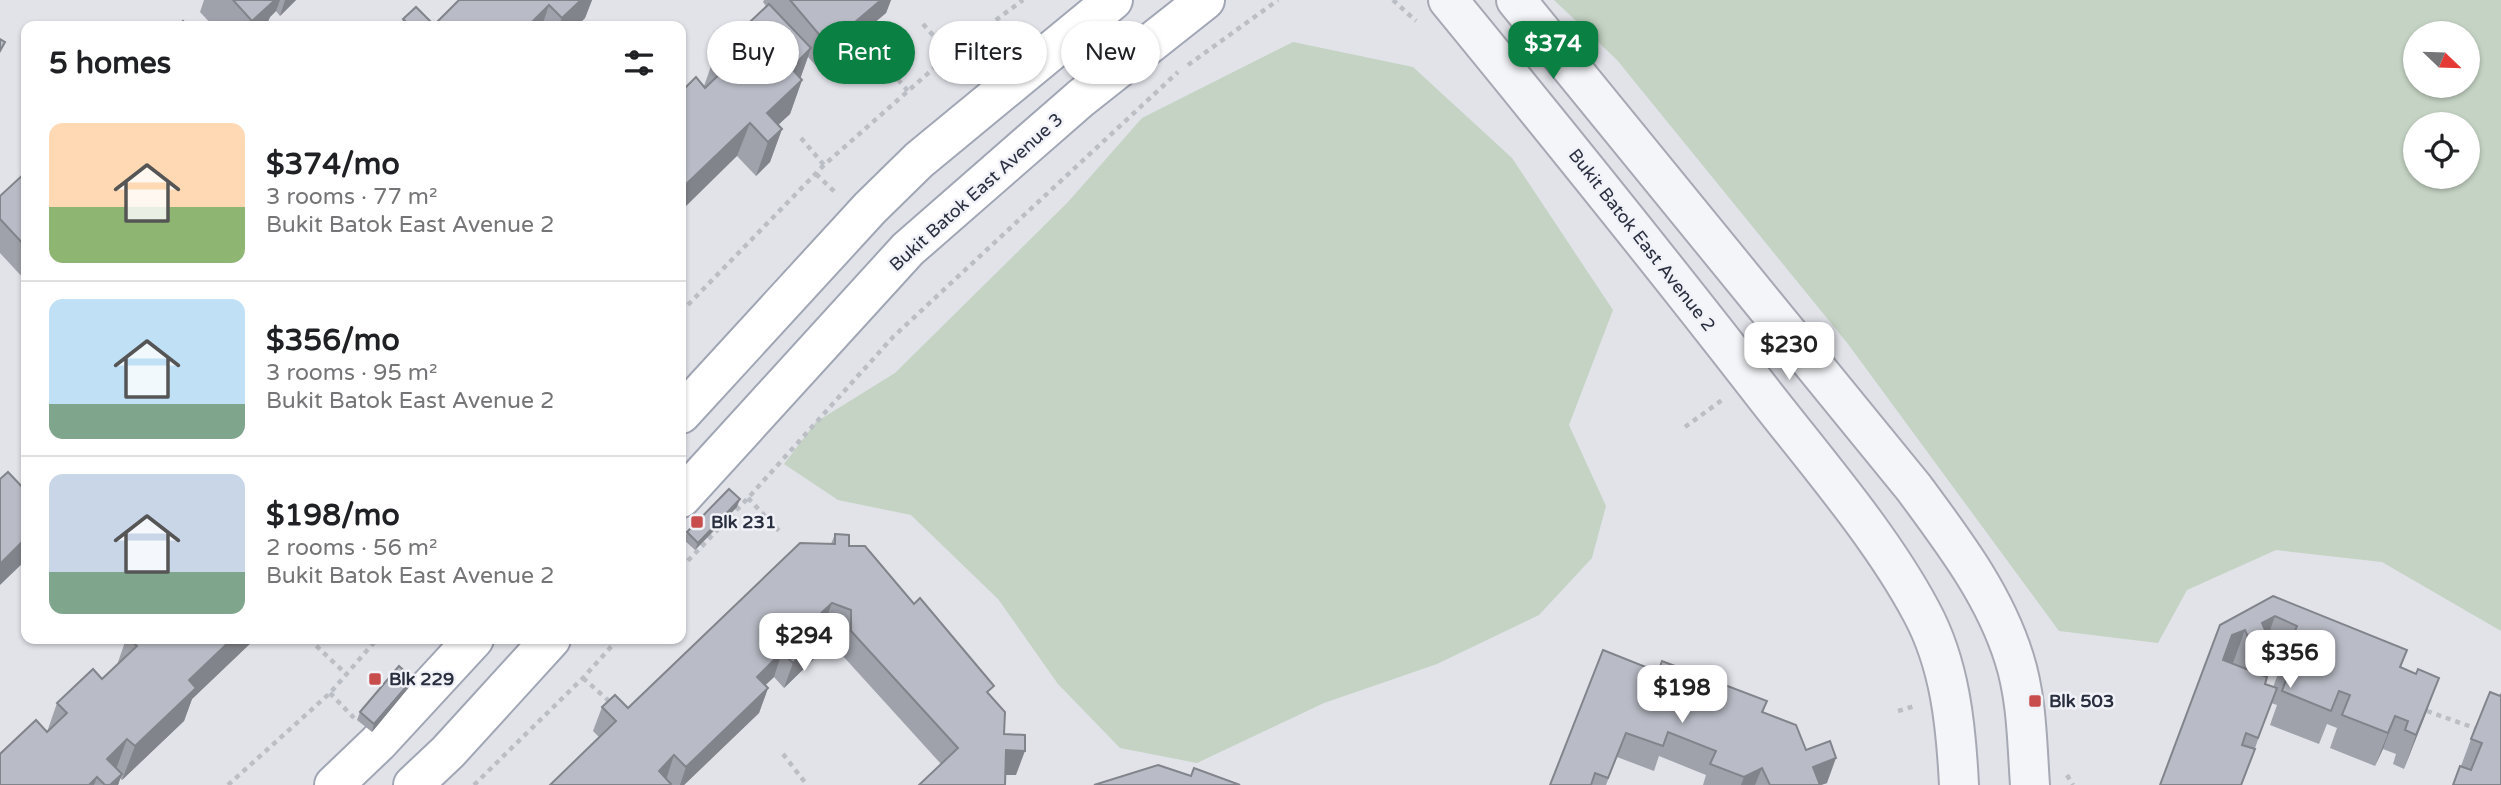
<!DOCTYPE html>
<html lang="en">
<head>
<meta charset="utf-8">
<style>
	:root { --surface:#fff; --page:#f6f6f6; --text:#202124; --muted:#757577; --line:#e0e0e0; --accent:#0b8043 }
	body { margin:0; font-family:"Varela Round",sans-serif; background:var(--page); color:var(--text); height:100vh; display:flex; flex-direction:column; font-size:26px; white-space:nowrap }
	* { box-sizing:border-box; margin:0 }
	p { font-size:23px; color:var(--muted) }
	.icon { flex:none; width:38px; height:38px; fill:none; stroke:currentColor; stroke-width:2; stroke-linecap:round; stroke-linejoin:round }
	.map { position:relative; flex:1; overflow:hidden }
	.panel { position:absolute; left:21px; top:21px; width:665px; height:623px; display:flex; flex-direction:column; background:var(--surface); border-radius:14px; box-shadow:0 2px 5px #0004 }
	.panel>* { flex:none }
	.guide { position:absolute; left:707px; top:21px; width:665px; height:63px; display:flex; gap:14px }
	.needle { width:46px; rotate:113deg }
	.buttons { position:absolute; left:2403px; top:21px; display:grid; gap:14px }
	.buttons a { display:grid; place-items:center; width:77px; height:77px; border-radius:50%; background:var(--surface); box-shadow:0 2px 5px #0004; font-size:35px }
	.price { position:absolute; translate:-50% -60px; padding:0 16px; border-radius:14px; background:#fff; color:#222; font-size:23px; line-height:46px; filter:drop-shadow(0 2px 4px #0008) }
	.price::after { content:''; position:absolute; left:50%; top:42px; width:21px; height:16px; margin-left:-10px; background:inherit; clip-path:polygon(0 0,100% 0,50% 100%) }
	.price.selected { background:var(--accent); color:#fff }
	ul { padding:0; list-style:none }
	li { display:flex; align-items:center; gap:21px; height:175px; padding:0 28px }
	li+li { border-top:2px solid var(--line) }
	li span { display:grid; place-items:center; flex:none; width:196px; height:140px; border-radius:14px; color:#555 }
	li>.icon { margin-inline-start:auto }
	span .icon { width:84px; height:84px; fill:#fffc; stroke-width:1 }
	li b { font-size:30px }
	h2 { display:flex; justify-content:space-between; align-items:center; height:84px; padding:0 28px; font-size:30px }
	.tag { padding:0 24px; border-radius:32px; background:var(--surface); box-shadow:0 2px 5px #0004; font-size:24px; line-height:63px }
	.tag.selected { background:var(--accent); color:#fff }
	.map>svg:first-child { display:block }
	.green { fill:#c4d3c3; fill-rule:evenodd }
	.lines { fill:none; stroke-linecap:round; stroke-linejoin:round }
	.minor-casing { stroke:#a6a9b3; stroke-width:42 }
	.major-casing { stroke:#a1a6b4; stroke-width:42 }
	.path { stroke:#bbbec4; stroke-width:4.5; stroke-dasharray:5 5; stroke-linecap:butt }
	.minor { stroke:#f4f5f8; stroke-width:38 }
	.major { stroke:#fff; stroke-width:38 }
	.wall { fill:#9fa2aa; fill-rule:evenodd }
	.shaded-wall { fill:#82848b }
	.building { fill:#b9bcc6; stroke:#82848b; stroke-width:2 }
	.poi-dot { fill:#c84d4d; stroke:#f1f2f7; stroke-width:2.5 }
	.labels { text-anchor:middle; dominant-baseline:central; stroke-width:5; stroke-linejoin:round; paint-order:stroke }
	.street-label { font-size:18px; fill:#2a2f40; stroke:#f1f2f7 }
	.poi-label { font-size:18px; font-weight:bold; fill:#2a2f40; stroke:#f1f2f7; text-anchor:start }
</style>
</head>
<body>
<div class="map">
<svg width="2501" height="785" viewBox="0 0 2501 785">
	<rect width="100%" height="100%" fill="#e1e3e9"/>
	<g class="green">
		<path d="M 1554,0 L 2501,0 L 2501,631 L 2382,562 L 2276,550 L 2187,590 L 2158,643 L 2059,631 L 1848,344 L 1617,60 ZM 2415,33 L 2468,33 L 2468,86 L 2415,86 ZM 2415,124 L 2468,124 L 2468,177 L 2415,177 Z"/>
		<path d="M 1293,42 L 1413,67 L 1512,158 L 1613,310 L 1569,425 L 1606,506 L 1592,558 L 1539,615 L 1437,664 L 1324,703 L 1197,763 L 1120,748 L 1058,684 L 998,599 L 911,515 L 838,500 L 784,464 L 816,422 L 895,373 L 1068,202 L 1142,118 Z"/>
	</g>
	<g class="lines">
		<defs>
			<g id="minor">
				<path d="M 1448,0 C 1553,128 1657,257 1759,388 C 1813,458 1880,534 1921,611 C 1950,664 1956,725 1959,785"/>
				<path d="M 1516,0 L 1914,488 C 1953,541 1994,594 2014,658 C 2027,698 2027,743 2030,785"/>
			</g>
			<g id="major">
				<path d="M 681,414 L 870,208 L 919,160 L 1113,0"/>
				<path d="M 681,498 L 908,249 L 1081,98 L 1205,0"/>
				<path d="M 334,785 L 378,743 L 474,639"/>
				<path d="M 413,785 L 448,752 L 551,639"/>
			</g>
		</defs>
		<use href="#minor" class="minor-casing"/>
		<use href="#major" class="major-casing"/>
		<g class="path">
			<path d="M 1393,0 L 1416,21"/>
			<path d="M 923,24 L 950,54"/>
			<path d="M 878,57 L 908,91"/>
			<path d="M 939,64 L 955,82"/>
			<path d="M 1188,65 L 1278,0"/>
			<path d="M 801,138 L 824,165"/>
			<path d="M 816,174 L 836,193"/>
			<path d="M 681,312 L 824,165 L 950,54 L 1023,0"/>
			<path d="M 1685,427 L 1722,400"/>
			<path d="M 748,498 L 782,534"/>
			<path d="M 681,568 L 748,498 L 893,337 L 1178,72"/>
			<path d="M 309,639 L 346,674"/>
			<path d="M 583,678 L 609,701"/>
			<path d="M 330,693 L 354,718"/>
			<path d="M 1898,711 L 1915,706"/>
			<path d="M 2427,711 L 2480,730"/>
			<path d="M 783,754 L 807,785"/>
			<path d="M 2067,775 L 2073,785"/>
			<path d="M 228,785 L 330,693 L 377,639"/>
			<path d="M 474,785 L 583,678 L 618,639"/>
		</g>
		<use href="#minor" class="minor"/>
		<use href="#major" class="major"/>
	</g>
	<g class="wall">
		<path d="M 204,0 L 296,0 L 280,16 L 276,11 L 270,17 L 266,26 L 213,26 L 200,12 Z"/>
		<path d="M 459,0 L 592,0 L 585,18 L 577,26 L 401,26 L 403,19 L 434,25 Z"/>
		<path d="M 764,0 L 891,0 L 886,13 L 819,69 L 808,57 L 800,79 L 802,80 L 790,114 L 778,125 L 782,129 L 770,162 L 756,176 L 737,156 L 704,86 L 715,55 L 766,6 L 763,2 Z"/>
		<path d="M 26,172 L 26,281 L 0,253 L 0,196 Z"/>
		<path d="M 737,507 L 695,550 L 684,540 L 687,532 Z"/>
		<path d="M 835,534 L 849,546 L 990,695 L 1004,734 L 1016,775 L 1005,775 L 941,764 L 842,655 L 842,634 L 829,629 L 820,653 L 784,688 L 774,677 L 765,685 L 768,688 L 759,713 L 684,785 L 550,785 L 599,737 L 593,731 L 602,707 L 628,708 L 831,544 Z"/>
		<path d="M 2273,596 L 2407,650 L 2401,667 L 2416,674 L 2439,678 L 2404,769 L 2393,764 L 2396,754 L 2383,749 L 2375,766 L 2330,748 L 2337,728 L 2327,724 L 2319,744 L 2270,725 L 2277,705 L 2271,703 L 2242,785 L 2220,625 ZM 2274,655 L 2284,659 L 2273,687 L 2265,684 Z"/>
		<path d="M 126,639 L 255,639 L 192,699 L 184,721 L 122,780 L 120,778 L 118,785 L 0,785 L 47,732 L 57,703 L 102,679 L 117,665 Z"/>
		<path d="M 1658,672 L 1767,701 L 1763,712 L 1806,750 L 1827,783 L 1821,785 L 1703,785 L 1706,775 L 1659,756 L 1654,771 L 1617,757 L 1606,785 L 1550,785 Z"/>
		<path d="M 413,679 L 410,686 L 372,732 L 357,720 L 360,712 Z"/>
		<path d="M 2500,696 L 2501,785 L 2461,766 L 2471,739 Z"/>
	</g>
	<g class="shaded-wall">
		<path d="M 269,0 L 280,0 L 276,11 L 270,17 L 266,26 L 250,26 L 252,21 Z"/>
		<path d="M 285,0 L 296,0 L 280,16 Z"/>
		<path d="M 581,0 L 592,0 L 585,18 L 577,26 L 559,26 L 562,18 Z"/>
		<path d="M 881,0 L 891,0 L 886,13 L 819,69 L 828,45 Z"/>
		<path d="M 549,5 L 542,26 L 528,26 Z"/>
		<path d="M 811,48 L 799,82 L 791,68 Z"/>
		<path d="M 802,80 L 790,114 L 764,138 L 767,113 Z"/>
		<path d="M 750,123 L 737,156 L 681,211 L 681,189 Z"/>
		<path d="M 782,129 L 770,162 L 756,176 L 768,142 Z"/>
		<path d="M 740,499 L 737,507 L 695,550 L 698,543 Z"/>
		<path d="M 26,538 L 26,560 L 0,585 L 0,564 Z"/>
		<path d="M 832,603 L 823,627 L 817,617 Z"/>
		<path d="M 2275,616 L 2263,650 L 2262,623 Z"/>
		<path d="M 829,629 L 820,653 L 784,688 L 793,663 Z"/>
		<path d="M 2245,630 L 2233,663 L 2220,669 L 2210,694 L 2232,635 Z"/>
		<path d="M 232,639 L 255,639 L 192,699 L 184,721 L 122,780 L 135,746 L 189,680 Z"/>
		<path d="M 782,652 L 774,677 L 748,702 L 757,677 Z"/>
		<path d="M 2275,653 L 2263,687 L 2246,694 L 2258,660 Z"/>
		<path d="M 2439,678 L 2427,711 L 2404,769 L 2416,735 Z"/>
		<path d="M 413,679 L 410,686 L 372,732 L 374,724 Z"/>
		<path d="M 768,688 L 759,713 L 684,785 L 680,785 L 686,767 Z"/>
		<path d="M 2395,716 L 2383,749 L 2375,766 L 2388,733 Z"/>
		<path d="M 127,739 L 115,772 L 107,759 Z"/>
		<path d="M 1006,750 L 1025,751 L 1016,775 L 997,775 Z"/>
		<path d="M 674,755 L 666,780 L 659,771 Z"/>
		<path d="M 1836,758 L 1827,783 L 1821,785 L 1807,785 L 1813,767 Z"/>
		<path d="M 1762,768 L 1755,785 L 1741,785 L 1744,777 Z"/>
		<path d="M 122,774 L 118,785 L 110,785 Z"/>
		<path d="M 97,777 L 94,785 L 89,785 Z"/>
	</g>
	<g class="building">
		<path d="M 233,0 L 275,0 L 252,21 Z"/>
		<path d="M 459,0 L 581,0 L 562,18 L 549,5 L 528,26 L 410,26 L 403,19 L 416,7 L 434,25 Z"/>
		<path d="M 790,0 L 881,0 L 828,45 Z"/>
		<path d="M 769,4 L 811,48 L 791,68 L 802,80 L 767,113 L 782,129 L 768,142 L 750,123 L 681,189 L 681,92 L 696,77 L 705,88 L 727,67 L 715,55 Z"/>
		<path d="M 183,21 L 188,26 L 178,26 Z"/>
		<path d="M 0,39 L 5,42 L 0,51 Z"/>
		<path d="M 26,172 L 26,247 L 0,219 L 0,196 Z"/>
		<path d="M 8,472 L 26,491 L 26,538 L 0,564 L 0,479 Z"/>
		<path d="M 729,489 L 740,499 L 698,543 L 687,532 Z"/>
		<path d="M 835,534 L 849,535 L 849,546 L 865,546 L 914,604 L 920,598 L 994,686 L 987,692 L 1005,712 L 1004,734 L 1025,735 L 1025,751 L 1006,750 L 1005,785 L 919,785 L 958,748 L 851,631 L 851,610 L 832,603 L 817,617 L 829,629 L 793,663 L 782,652 L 757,677 L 768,688 L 686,767 L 674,755 L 659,771 L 671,784 L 670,785 L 550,785 L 616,721 L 602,707 L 615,695 L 628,708 L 800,543 L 835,544 Z"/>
		<path d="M 2273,596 L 2407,650 L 2400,667 L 2416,674 L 2418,669 L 2439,678 L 2416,735 L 2405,730 L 2408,721 L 2395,716 L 2388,733 L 2342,715 L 2350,695 L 2339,691 L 2331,711 L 2282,691 L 2289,672 L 2280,668 L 2297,626 L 2275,616 L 2262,623 L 2275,653 L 2258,660 L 2245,630 L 2232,635 L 2223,660 L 2267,677 L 2265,684 L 2277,688 L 2258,738 L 2246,733 L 2242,745 L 2255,749 L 2241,785 L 2160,785 L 2220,625 Z"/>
		<path d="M 129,639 L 232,639 L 189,680 L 196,688 L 135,746 L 127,739 L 107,759 L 122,774 L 110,785 L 105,785 L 97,777 L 89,785 L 0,785 L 0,754 L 36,720 L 47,732 L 67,713 L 57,703 L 93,669 L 102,679 L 137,646 Z"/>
		<path d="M 1603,650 L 1658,672 L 1662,661 L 1767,701 L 1762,712 L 1796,725 L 1806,750 L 1830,741 L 1836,758 L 1813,767 L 1820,785 L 1770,785 L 1762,768 L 1744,777 L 1710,764 L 1716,751 L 1668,732 L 1663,746 L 1626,733 L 1608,778 L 1595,773 L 1591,785 L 1550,785 Z"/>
		<path d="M 399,666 L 413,679 L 374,724 L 360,712 Z"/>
		<path d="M 2490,692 L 2500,696 L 2501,694 L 2501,785 L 2453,785 L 2460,766 L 2471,770 L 2482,743 L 2471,739 Z"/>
		<path d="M 1158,765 L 1191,776 L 1194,768 L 1240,785 L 1094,785 Z"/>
	</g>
	<g class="poi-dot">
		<rect x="690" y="515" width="14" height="14" rx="3.5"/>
		<rect x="368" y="672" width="14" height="14" rx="3.5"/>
		<rect x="2028" y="694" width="14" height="14" rx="3.5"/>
	</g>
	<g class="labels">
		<g class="street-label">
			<text transform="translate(976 192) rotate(-42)">Bukit Batok East Avenue 3</text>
			<text transform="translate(1642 240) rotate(52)">Bukit Batok East Avenue 2</text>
		</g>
		<g class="poi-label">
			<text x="711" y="522">Blk 231</text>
			<text x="389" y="679">Blk 229</text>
			<text x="2049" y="701">Blk 503</text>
		</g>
	</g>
</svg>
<div class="buttons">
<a><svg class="needle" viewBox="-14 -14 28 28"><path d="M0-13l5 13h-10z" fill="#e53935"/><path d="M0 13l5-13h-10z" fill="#757577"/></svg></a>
<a><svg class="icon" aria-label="locate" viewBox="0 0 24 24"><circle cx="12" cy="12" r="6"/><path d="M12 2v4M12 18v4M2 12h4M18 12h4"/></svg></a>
</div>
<b class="price selected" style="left:1553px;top:81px">$374</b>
<b class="price" style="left:1789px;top:382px">$230</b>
<b class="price" style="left:804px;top:673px">$294</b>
<b class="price" style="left:2290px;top:690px">$356</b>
<b class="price" style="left:1682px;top:725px">$198</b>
<div class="guide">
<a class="tag">Buy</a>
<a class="tag selected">Rent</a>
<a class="tag">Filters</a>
<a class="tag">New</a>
</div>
<section class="panel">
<h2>5 homes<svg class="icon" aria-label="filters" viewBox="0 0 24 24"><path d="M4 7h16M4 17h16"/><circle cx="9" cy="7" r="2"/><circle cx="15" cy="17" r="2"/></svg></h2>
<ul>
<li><span style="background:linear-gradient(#ffd9b3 60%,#8fb573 0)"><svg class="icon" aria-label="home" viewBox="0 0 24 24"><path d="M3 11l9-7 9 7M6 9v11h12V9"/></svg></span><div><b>$374/mo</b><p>3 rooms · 77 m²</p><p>Bukit Batok East Avenue 2</p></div></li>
<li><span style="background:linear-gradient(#bfe0f5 75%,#7fa58c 0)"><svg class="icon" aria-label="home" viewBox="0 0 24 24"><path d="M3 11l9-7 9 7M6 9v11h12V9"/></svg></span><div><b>$356/mo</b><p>3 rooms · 95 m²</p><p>Bukit Batok East Avenue 2</p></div></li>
<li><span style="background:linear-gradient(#c9d6e8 70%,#7fa58c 0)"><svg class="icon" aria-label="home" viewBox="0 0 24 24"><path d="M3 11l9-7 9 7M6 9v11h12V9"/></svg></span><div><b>$198/mo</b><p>2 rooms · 56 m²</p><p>Bukit Batok East Avenue 2</p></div></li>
</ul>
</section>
</div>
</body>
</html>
